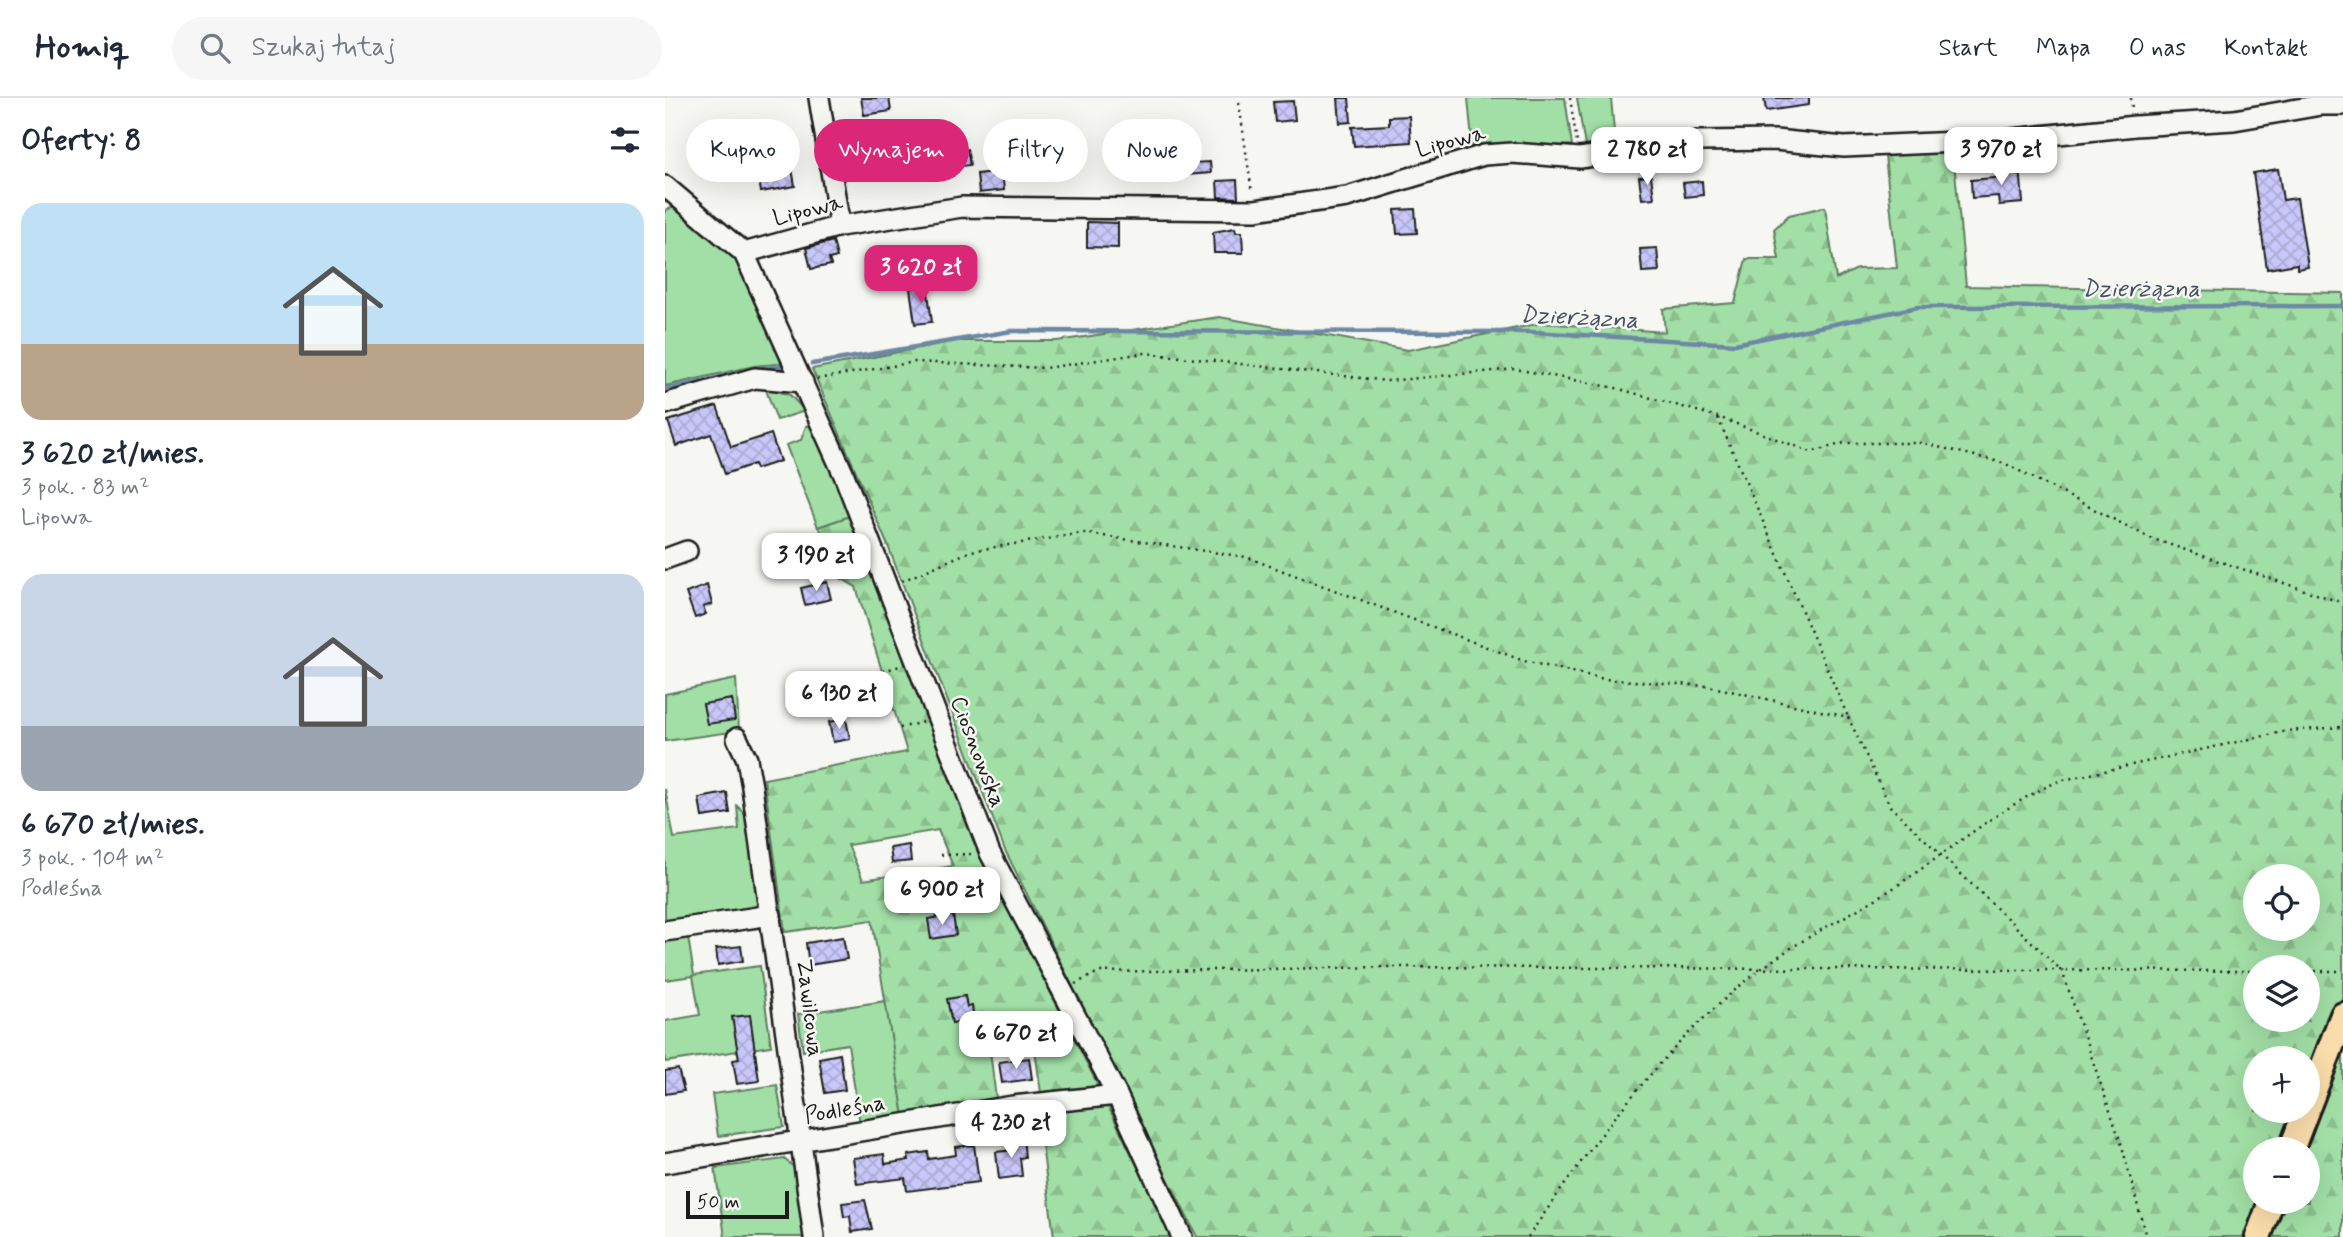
<!DOCTYPE html>
<html lang="pl">
<head>
<meta charset="utf-8">
<style>
	:root { --surface:#fff; --page:#f6f6f7; --text:#1f2937; --muted:#747a83; --line:#e0e1e3; --accent:#db2777 }
	body { margin:0; font-family:Mynerve,sans-serif; background:var(--page); color:var(--text); height:100vh; display:flex; flex-direction:column; font-size:26px; white-space:nowrap }
	* { box-sizing:border-box; margin:0 }
	p { font-size:23px; color:var(--muted) }
	.icon { flex:none; width:38px; height:38px; fill:none; stroke:currentColor; stroke-width:2; stroke-linecap:round; stroke-linejoin:round }
	.map { position:relative; flex:1; overflow:hidden }
	.details { display:flex; flex-direction:column; background:var(--surface); width:665px }
	.details>* { flex:none }
	.hud { position:absolute; left:21px; top:21px; width:665px; height:63px; display:flex; gap:14px }
	.fabs { position:absolute; left:1578px; top:766px; display:grid; gap:14px }
	.fabs a { display:grid; place-items:center; width:77px; height:77px; border-radius:50%; background:var(--surface); box-shadow:0 7px 28px #0002; font-size:35px }
	.scale { position:absolute; left:21px; bottom:18px; width:103px; box-sizing:border-box; padding-left:7px; border:4px solid #1c1c1c; border-top:0; font-size:19px; line-height:24px; white-space:nowrap; color:#1c1c1c; -webkit-text-stroke:5px #f6f6f2; paint-order:stroke }
	.price { position:absolute; translate:-50% -60px; padding:0 16px; border-radius:14px; background:#fff; color:#222; font-size:23px; line-height:46px; filter:drop-shadow(0 2px 4px #0008) }
	.price::after { content:''; position:absolute; left:50%; top:42px; width:21px; height:16px; margin-left:-10px; background:inherit; clip-path:polygon(0 0,100% 0,50% 100%) }
	.price.current { background:var(--accent); color:#fff }
	ul { padding:0; list-style:none }
	li { display:grid; align-content:center; gap:14px; height:371px; padding:0 21px }
	li span { display:grid; place-items:center; height:217px; border-radius:21px; color:#555 }
	li>.icon { margin-inline-start:auto }
	span .icon { width:126px; height:126px; fill:#fffc; stroke-width:1 }
	li b { font-size:30px }
	h2 { display:flex; justify-content:space-between; align-items:center; height:84px; padding:0 21px; font-size:30px }
	.pill { padding:0 24px; border-radius:32px; background:var(--surface); box-shadow:0 7px 28px #0002; font-size:24px; line-height:63px }
	.pill.current { background:var(--accent); color:#fff }
	header { display:flex; align-items:center; gap:42px; box-sizing:border-box; height:98px; padding:0 35px; background:var(--surface); border-bottom:2px solid var(--line) }
	header strong { font-size:33px }
	nav { display:flex; gap:38px; margin-inline-start:auto; font-size:24px }
	.search { width:490px; height:63px; background:var(--page); display:flex; align-items:center; gap:18px; box-sizing:border-box; padding:0 24px; border-radius:38px; color:var(--muted); font-size:26px }
	main { display:flex; flex:1; min-height:0 }
	.map>svg:first-child { display:block }
	.grass { fill:#a2dfa6; stroke:#5f7e61; stroke-width:2 }
	.forest { fill:url(#forest-firs); stroke:#5f7e61; stroke-width:2; fill-rule:evenodd }
	.lines { fill:none; stroke-linecap:round; stroke-linejoin:round }
	.stream { stroke:#6c88a3; stroke-width:4.5 }
	.building { fill:url(#building-cross-hatch); stroke:#1c1c1c; stroke-width:2 }
	.minor-casing { stroke:#1c1c1c; stroke-width:24 }
	.major-casing { stroke:#1c1c1c; stroke-width:30 }
	.path { stroke:#1c1c1c; stroke-width:2.5; stroke-dasharray:2 5; stroke-linecap:butt }
	.minor { stroke:#f6f6f2; stroke-width:19 }
	.major { stroke:#faddab; stroke-width:24 }
	.labels { text-anchor:middle; dominant-baseline:central; stroke-width:5; stroke-linejoin:round; paint-order:stroke }
	.street-label { font-size:23px; fill:#1c1c1c; stroke:#f6f6f2 }
	.water-label { font-size:24px; font-style:italic; fill:#445260; stroke:#f6f6f2 }
</style>
</head>
<body>
<header>
<strong>Homiq</strong>
<div class="search"><svg class="icon" aria-label="search" viewBox="0 0 24 24"><circle cx="10" cy="10" r="6"/><path d="M15 15l6 6"/></svg>Szukaj tutaj</div>
<nav><a>Start</a><a>Mapa</a><a>O nas</a><a>Kontakt</a></nav>
</header>
<main>
<section class="details">
<h2>Oferty: 8<svg class="icon" aria-label="filters" viewBox="0 0 24 24"><path d="M4 7h16M4 17h16"/><circle cx="9" cy="7" r="2"/><circle cx="15" cy="17" r="2"/></svg></h2>
<ul>
<li><span style="background:linear-gradient(#bfe0f5 65%,#b9a48a 0)"><svg class="icon" aria-label="home" viewBox="0 0 24 24"><path d="M3 11l9-7 9 7M6 9v11h12V9"/></svg></span><div><b>3 620 zł/mies.</b><p>3 pok. · 83 m²</p><p>Lipowa</p></div></li>
<li><span style="background:linear-gradient(#c9d6e8 70%,#9aa5b1 0)"><svg class="icon" aria-label="home" viewBox="0 0 24 24"><path d="M3 11l9-7 9 7M6 9v11h12V9"/></svg></span><div><b>6 670 zł/mies.</b><p>3 pok. · 104 m²</p><p>Podleśna</p></div></li>
</ul>
</section>
<div class="map">
<svg width="1678" height="1139" viewBox="0 0 1678 1139">
	<defs>
		<pattern id="forest-firs" width="22" height="20" patternUnits="userSpaceOnUse" patternTransform="scale(1.75)"><rect width="22" height="20" fill="#a2dfa6"/><path d="M5 1l3.5 6h-7zM16 11l3.5 6h-7z" fill="#8bbf8e"/></pattern>
		<pattern id="building-cross-hatch" width="8" height="8" patternUnits="userSpaceOnUse" patternTransform="scale(1.75)"><rect width="8" height="8" fill="#c9c6f9"/><path d="M0 0l8 8M0 8l8-8" fill="none" stroke="#acaad5"/></pattern>
	</defs>
	<rect width="100%" height="100%" fill="#f6f6f2"/>
	<filter id="ink" filterUnits="userSpaceOnUse"><feTurbulence type="fractalNoise" baseFrequency=".0143" numOctaves="2"/><feDisplacementMap in="SourceGraphic" scale="14" xChannelSelector="R" yChannelSelector="G"/><feConvolveMatrix kernelMatrix="1 2 1 2 8 2 1 2 1" color-interpolation-filters="sRGB"/></filter>
	<g filter="url(#ink)">
		<g class="grass">
			<path d="M 803,0 L 900,0 L 907,47 L 808,53 Z"/>
			<path d="M 912,0 L 946,0 L 950,45 L 920,48 Z"/>
			<path d="M 14,108 L 74,160 L 122,265 L 89,268 L 0,288 L 0,112 Z"/>
			<path d="M 89,286 L 125,297 L 140,313 L 112,322 L 101,292 Z"/>
			<path d="M 146,326 L 153,333 L 185,418 L 153,429 L 121,347 L 136,342 L 141,328 Z"/>
			<path d="M 71,581 L 74,633 L 0,643 L 0,596 Z"/>
			<path d="M 0,691 L 9,740 L 74,731 L 72,708 L 84,719 L 95,803 L 89,810 L 0,823 Z"/>
			<path d="M 23,839 L 29,877 L 95,868 L 106,948 L 0,964 L 0,923 L 35,917 L 28,878 L 0,882 L 0,843 Z"/>
			<path d="M 221,903 L 239,1018 L 195,1026 L 183,946 L 138,953 L 133,916 Z"/>
			<path d="M 112,987 L 119,1029 L 53,1038 L 47,996 Z"/>
			<path d="M 119,1061 L 129,1069 L 139,1139 L 60,1139 L 50,1070 Z"/>
		</g>
		<g class="forest">
			<path d="M 1288,52 L 1301,188 L 1678,195 L 1678,1139 L 532,1139 L 340,752 L 223,448 L 147,271 L 290,243 L 392,243 L 554,219 L 743,252 L 877,225 L 1000,234 L 998,211 L 1070,205 L 1081,161 L 1114,161 L 1109,131 L 1124,117 L 1160,109 L 1171,181 L 1192,171 L 1232,170 L 1220,58 ZM 1591,779 L 1643,779 L 1643,831 L 1591,831 ZM 1591,870 L 1643,870 L 1643,922 L 1591,922 ZM 1591,961 L 1643,961 L 1643,1013 L 1591,1013 ZM 1591,1052 L 1643,1052 L 1643,1104 L 1591,1104 Z"/>
			<path d="M 185,418 L 311,749 L 434,989 L 376,995 L 366,923 L 322,928 L 331,1001 L 239,1018 L 207,822 L 120,834 L 99,681 L 242,654 L 191,489 L 174,479 L 163,442 L 153,429 ZM 273,732 L 288,768 L 198,782 L 183,747 Z"/>
			<path d="M 443,1008 L 507,1139 L 389,1139 L 373,1016 Z"/>
		</g>
		<g class="lines">
			<g class="stream">
				<path d="M 147,266 L 347,233 L 867,234 L 1070,246 L 1253,209 L 1678,208"/>
				<path d="M 89,271 L 120,268"/>
				<path d="M 0,291 L 74,275"/>
			</g>
		</g>
		<g class="building">
			<path d="M 196,0 L 224,0 L 226,13 L 199,17 Z"/>
			<path d="M 673,0 L 684,0 L 686,24 L 675,25 Z"/>
			<path d="M 1099,0 L 1144,0 L 1144,7 L 1101,13 Z"/>
			<path d="M 628,3 L 630,22 L 610,24 L 608,4 Z"/>
			<path d="M 744,18 L 746,44 L 689,48 L 687,29 L 724,27 L 724,19 Z"/>
			<path d="M 523,37 L 525,65 L 545,64 L 546,75 L 508,78 L 507,69 L 486,71 L 484,45 L 505,44 L 505,39 Z"/>
			<path d="M 217,38 L 220,56 L 193,61 L 190,43 Z"/>
			<path d="M 302,51 L 305,67 L 288,69 L 286,53 Z"/>
			<path d="M 126,64 L 130,88 L 96,94 L 92,70 Z"/>
			<path d="M 1355,68 L 1358,105 L 1334,107 L 1333,98 L 1307,100 L 1306,82 L 1340,79 L 1339,69 Z"/>
			<path d="M 1613,71 L 1618,102 L 1632,100 L 1643,169 L 1632,171 L 1632,166 L 1602,171 L 1588,75 Z"/>
			<path d="M 337,73 L 339,92 L 314,95 L 312,76 Z"/>
			<path d="M 986,78 L 989,100 L 977,101 L 974,79 Z"/>
			<path d="M 572,82 L 573,100 L 553,99 L 552,83 Z"/>
			<path d="M 1037,83 L 1038,97 L 1020,99 L 1018,85 Z"/>
			<path d="M 750,111 L 752,135 L 732,136 L 730,112 Z"/>
			<path d="M 422,124 L 453,125 L 453,150 L 422,149 Z"/>
			<path d="M 570,130 L 571,134 L 577,134 L 578,155 L 549,155 L 548,134 Z"/>
			<path d="M 168,143 L 172,159 L 164,161 L 166,167 L 146,171 L 141,150 Z"/>
			<path d="M 992,150 L 994,173 L 977,174 L 975,151 Z"/>
			<path d="M 262,188 L 267,224 L 250,226 L 245,190 Z"/>
			<path d="M 52,308 L 66,349 L 106,336 L 115,363 L 91,371 L 89,366 L 60,376 L 46,336 L 11,348 L 3,323 Z"/>
			<path d="M 162,443 L 165,458 L 147,462 L 144,446 Z"/>
			<path d="M 162,484 L 166,501 L 140,507 L 136,490 Z"/>
			<path d="M 42,487 L 47,506 L 38,509 L 41,516 L 30,520 L 21,495 Z"/>
			<path d="M 67,601 L 70,622 L 42,626 L 38,606 Z"/>
			<path d="M 181,621 L 185,641 L 168,644 L 164,624 Z"/>
			<path d="M 62,695 L 65,715 L 37,719 L 34,700 Z"/>
			<path d="M 244,747 L 246,763 L 227,765 L 225,750 Z"/>
			<path d="M 288,817 L 291,837 L 266,841 L 263,821 Z"/>
			<path d="M 178,839 L 182,861 L 144,867 L 141,845 Z"/>
			<path d="M 76,848 L 78,863 L 53,867 L 51,851 Z"/>
			<path d="M 300,898 L 302,909 L 307,908 L 309,921 L 287,925 L 282,901 Z"/>
			<path d="M 85,917 L 94,983 L 72,986 L 68,962 L 74,961 L 67,919 Z"/>
			<path d="M 175,956 L 180,992 L 160,995 L 154,960 Z"/>
			<path d="M 364,960 L 367,981 L 337,985 L 334,964 Z"/>
			<path d="M 13,971 L 19,993 L 0,996 L 0,973 Z"/>
			<path d="M 358,1039 L 360,1059 L 355,1060 L 357,1078 L 334,1081 L 331,1054 L 348,1052 L 347,1040 Z"/>
			<path d="M 309,1047 L 314,1084 L 242,1093 L 240,1080 L 192,1086 L 188,1060 L 219,1056 L 220,1066 L 244,1062 L 243,1057 L 263,1054 L 264,1061 L 291,1057 L 290,1049 Z"/>
			<path d="M 200,1102 L 207,1131 L 187,1134 L 185,1118 L 179,1119 L 177,1105 Z"/>
		</g>
		<g class="lines">
			<defs>
				<g id="minor">
					<path d="M 154,0 L 175,128"/>
					<path d="M 0,88 L 79,155 L 179,377 L 325,755 L 452,997 L 517,1139"/>
					<path d="M 79,155 L 175,128 L 297,109 L 590,112 L 682,99 L 819,57 L 847,55 L 915,60 L 1034,43 L 1110,42 L 1179,49 L 1337,42 L 1470,28 L 1569,22 L 1656,7 L 1678,7"/>
					<path d="M 0,306 L 90,280 L 138,284"/>
					<path d="M 0,461 L 22,453"/>
					<path d="M 72,640 L 82,661 L 87,689 L 149,1139"/>
					<path d="M 0,833 L 106,817"/>
					<path d="M 0,1065 L 348,1008 L 452,997"/>
				</g>
				<g id="major">
					<path d="M 1643,1008 L 1678,917"/>
					<path d="M 1626,1052 L 1641,1013"/>
					<path d="M 1593,1139 L 1606,1104"/>
				</g>
			</defs>
			<use href="#minor" class="minor-casing"/>
			<use href="#major" class="major-casing"/>
			<g class="path">
				<path d="M 905,0 L 912,45"/>
				<path d="M 1466,0 L 1467,11"/>
				<path d="M 574,5 L 587,95"/>
				<path d="M 152,281 L 250,264 L 380,270 L 480,255 L 722,283 L 850,271 L 951,290 L 1053,319 L 1146,354 L 1180,345 L 1257,345 L 1339,365 L 1485,440 L 1678,505"/>
				<path d="M 1053,320 L 1183,619"/>
				<path d="M 169,466 L 193,458"/>
				<path d="M 237,483 L 306,453 L 418,435 L 581,459 L 859,563 L 939,581 L 1043,588 L 1183,619 L 1225,708 L 1397,873 L 1457,1048 L 1481,1139"/>
				<path d="M 218,573 L 235,568"/>
				<path d="M 235,630 L 258,624"/>
				<path d="M 276,757 L 308,756"/>
				<path d="M 1643,873 L 1678,873"/>
				<path d="M 410,886 L 434,874 L 719,869 L 1591,873"/>
				<path d="M 863,1139 C 929,1043 1002,943 1095,872 C 1137,839 1185,818 1230,789 C 1285,753 1334,709 1394,683 L 1622,633 L 1678,629"/>
			</g>
			<use href="#minor" class="minor"/>
			<use href="#major" class="major"/>
		</g>
	</g>
	<g class="labels">
		<g class="street-label">
			<text transform="translate(786 44) rotate(-15)">Lipowa</text>
			<text transform="translate(143 113) rotate(-14)">Lipowa</text>
			<text transform="translate(312 654) rotate(69)">Ciosnowska</text>
			<text transform="translate(144 910) rotate(83)">Zawilcowa</text>
			<text transform="translate(180 1012) rotate(-10)">Podleśna</text>
		</g>
		<g class="water-label">
			<text x="1476" y="191">Dzierżązna</text>
			<text transform="translate(914 220) rotate(3)">Dzierżązna</text>
		</g>
	</g>
</svg>
<div class="fabs">
<a><svg class="icon" aria-label="locate" viewBox="0 0 24 24"><circle cx="12" cy="12" r="6"/><path d="M12 2v4M12 18v4M2 12h4M18 12h4"/></svg></a>
<a><svg class="icon" aria-label="layers" viewBox="0 0 24 24"><path d="M12 4l9 5-9 5-9-5zM3 14l9 5 9-5"/></svg></a>
<a>+</a>
<a>−</a>
</div>
<div class="scale">50 m</div>
<b class="price" style="left:982px;top:89px">2 780 zł</b>
<b class="price" style="left:1336px;top:89px">3 970 zł</b>
<b class="price current" style="left:256px;top:207px">3 620 zł</b>
<b class="price" style="left:151px;top:495px">3 190 zł</b>
<b class="price" style="left:174px;top:633px">6 130 zł</b>
<b class="price" style="left:277px;top:829px">6 900 zł</b>
<b class="price" style="left:351px;top:973px">6 670 zł</b>
<b class="price" style="left:346px;top:1062px">4 230 zł</b>
<div class="hud">
<a class="pill">Kupno</a>
<a class="pill current">Wynajem</a>
<a class="pill">Filtry</a>
<a class="pill">Nowe</a>
</div>
</div>
</main>
</body>
</html>
